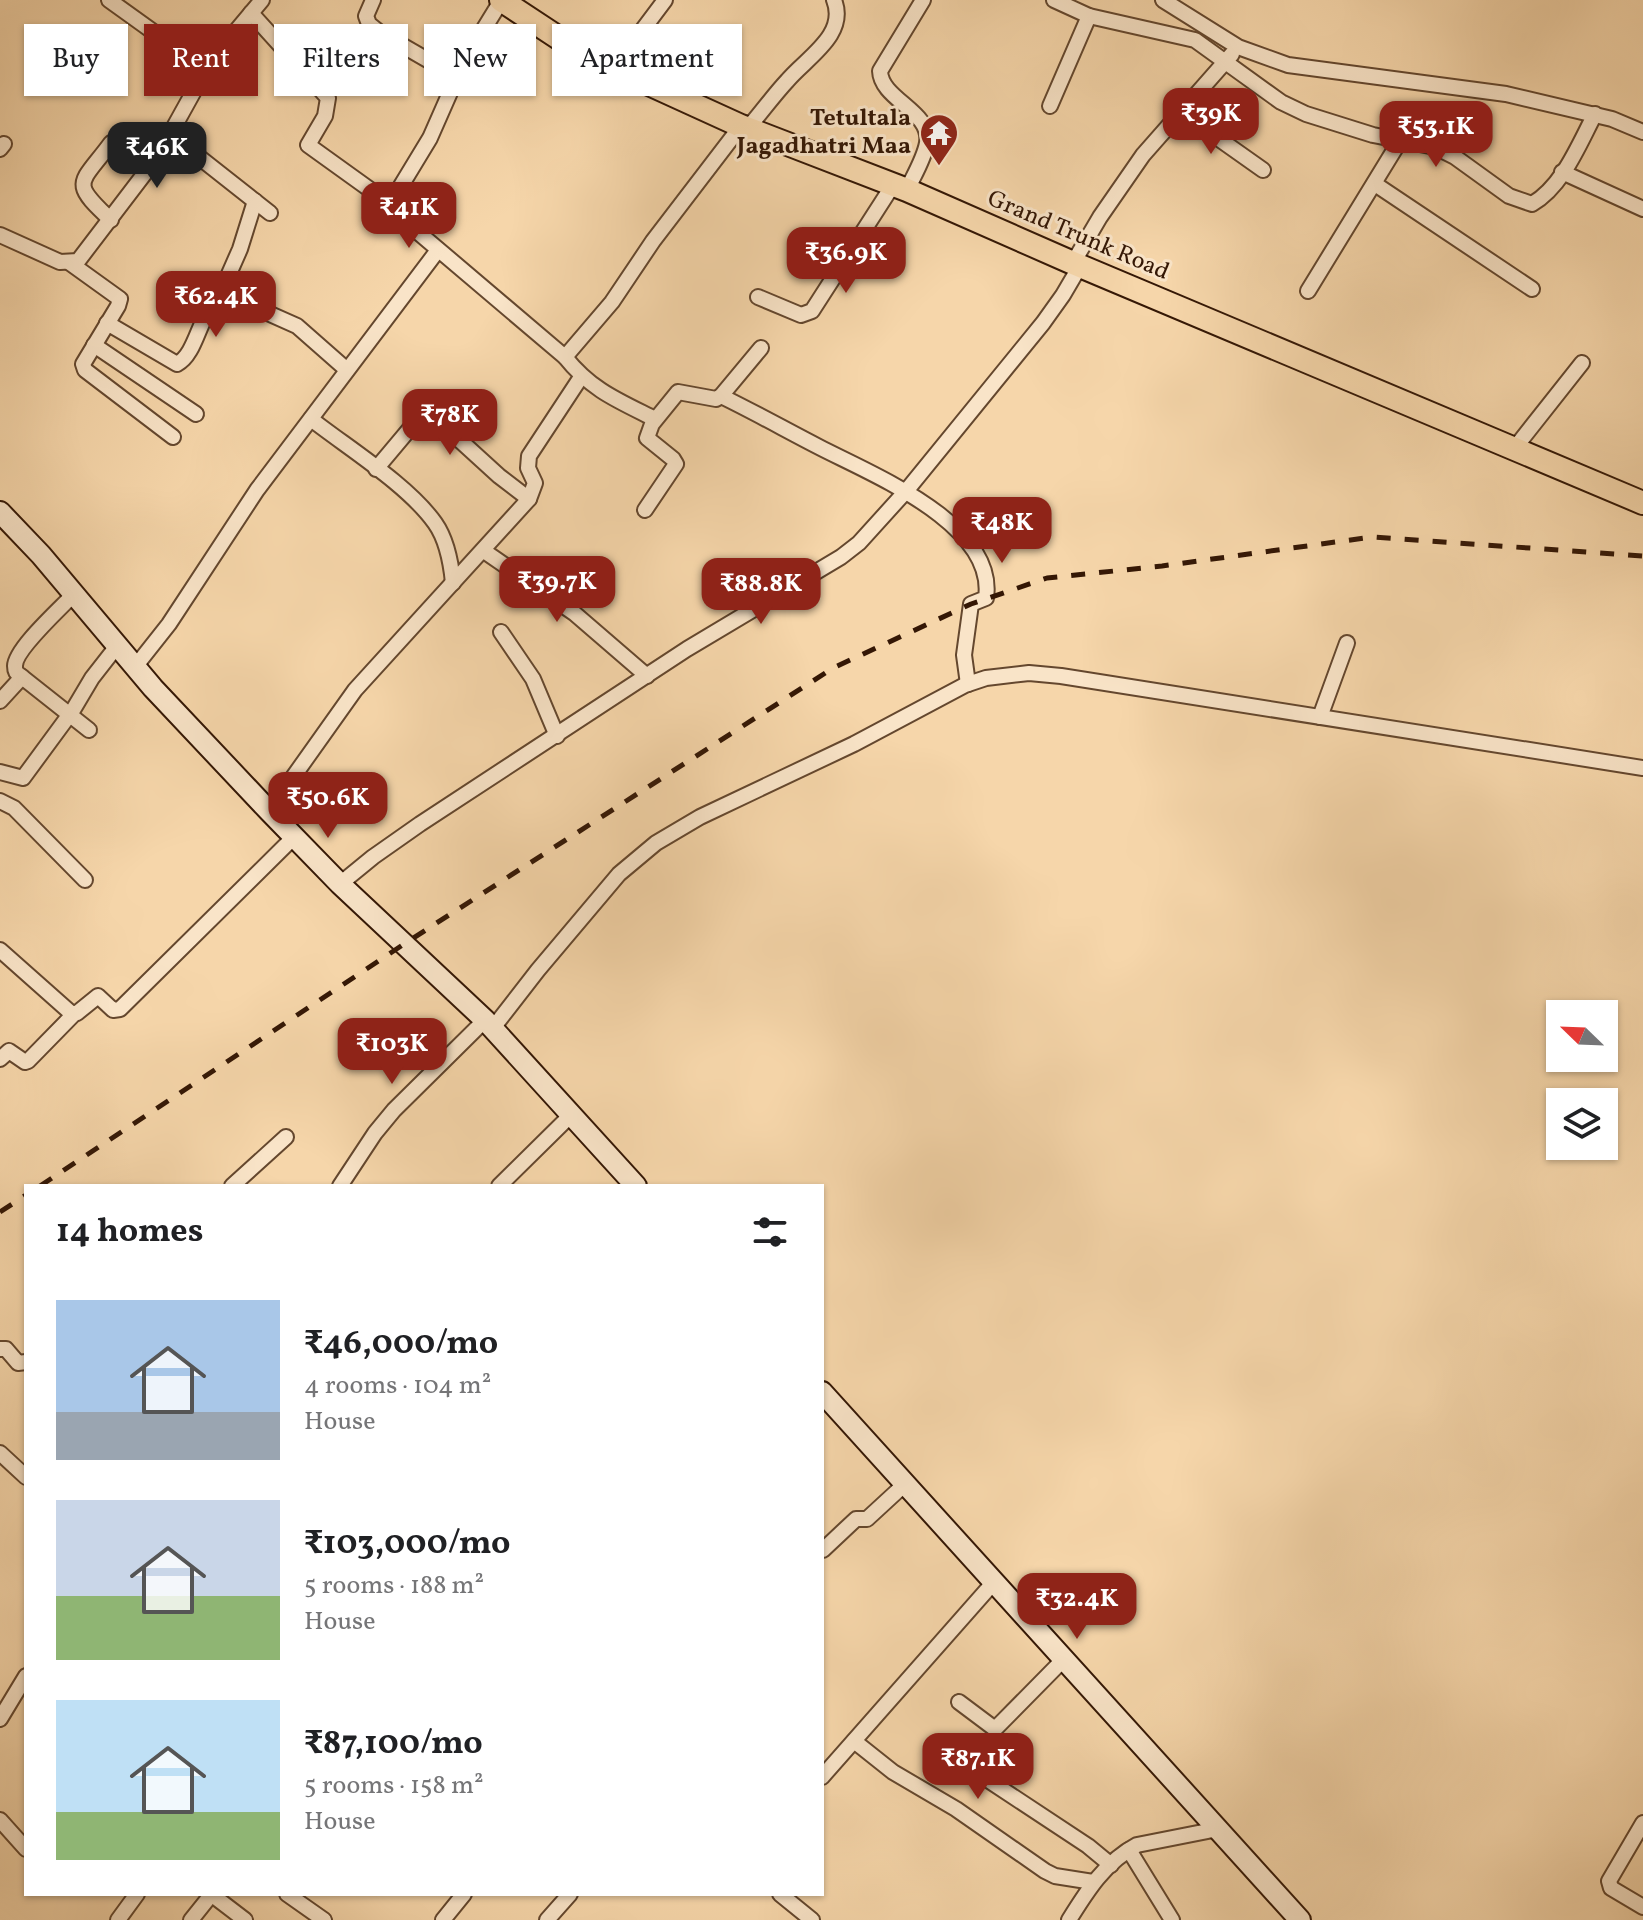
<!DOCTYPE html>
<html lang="en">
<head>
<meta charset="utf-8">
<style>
	:root { --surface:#fff; --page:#f2f2f2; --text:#202124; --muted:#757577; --accent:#8f2418 }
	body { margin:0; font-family:Vollkorn,serif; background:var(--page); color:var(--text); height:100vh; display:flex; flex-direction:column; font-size:30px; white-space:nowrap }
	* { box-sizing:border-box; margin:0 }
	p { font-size:26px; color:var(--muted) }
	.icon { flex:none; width:44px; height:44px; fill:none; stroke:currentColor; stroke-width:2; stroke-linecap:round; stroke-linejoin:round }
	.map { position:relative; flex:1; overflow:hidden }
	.panel { position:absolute; left:24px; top:1184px; width:800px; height:712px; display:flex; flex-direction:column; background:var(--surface); border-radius:0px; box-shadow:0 2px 6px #0004 }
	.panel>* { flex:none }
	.guide { position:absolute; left:24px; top:24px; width:800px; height:72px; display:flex; gap:16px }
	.needle { width:52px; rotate:293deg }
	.tools { position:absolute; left:1546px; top:1000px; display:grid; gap:16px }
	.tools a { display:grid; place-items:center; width:72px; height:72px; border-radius:0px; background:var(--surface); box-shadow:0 2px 6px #0004; font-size:40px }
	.price { position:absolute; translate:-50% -68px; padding:0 18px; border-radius:16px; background:var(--accent); color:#fff; font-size:26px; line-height:52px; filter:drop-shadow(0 2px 4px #0008) }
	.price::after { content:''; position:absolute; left:50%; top:48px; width:24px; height:18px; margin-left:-12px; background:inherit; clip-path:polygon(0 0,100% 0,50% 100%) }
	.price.selected { background:#222; color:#fff }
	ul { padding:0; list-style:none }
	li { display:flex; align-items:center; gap:24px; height:200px; padding:0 32px }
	li span { display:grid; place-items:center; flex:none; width:224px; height:160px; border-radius:0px; color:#555 }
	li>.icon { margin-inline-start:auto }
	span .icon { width:96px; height:96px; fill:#fffc; stroke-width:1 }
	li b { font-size:34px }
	h2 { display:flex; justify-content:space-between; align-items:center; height:96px; padding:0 32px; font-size:34px }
	.tag { padding:0 28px; border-radius:0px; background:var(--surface); box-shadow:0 2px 6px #0004; font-size:28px; line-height:72px }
	.tag.selected { background:var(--accent); color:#fff }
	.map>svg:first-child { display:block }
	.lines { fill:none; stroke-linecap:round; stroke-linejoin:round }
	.street-casing { stroke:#64472e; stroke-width:18 }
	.secondary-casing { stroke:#341705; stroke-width:24 }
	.primary-casing { stroke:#341705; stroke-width:26 }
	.street { stroke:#f9e4c8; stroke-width:14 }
	.secondary { stroke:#f9e4c8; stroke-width:20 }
	.primary { stroke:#f6d6aa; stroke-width:22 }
	.rail { stroke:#341705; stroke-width:5; stroke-dasharray:14 14; stroke-linecap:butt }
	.labels { text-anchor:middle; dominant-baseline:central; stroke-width:6; stroke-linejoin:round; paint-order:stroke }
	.poi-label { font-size:24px; font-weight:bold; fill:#341705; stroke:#f9e4c8; text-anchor:end }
	.street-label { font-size:24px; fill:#341705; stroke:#f9e4c8 }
</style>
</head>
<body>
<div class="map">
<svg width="1643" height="1920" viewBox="0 0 1643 1920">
	<rect width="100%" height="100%" fill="#f6d6aa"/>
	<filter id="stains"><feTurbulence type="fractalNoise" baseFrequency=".0025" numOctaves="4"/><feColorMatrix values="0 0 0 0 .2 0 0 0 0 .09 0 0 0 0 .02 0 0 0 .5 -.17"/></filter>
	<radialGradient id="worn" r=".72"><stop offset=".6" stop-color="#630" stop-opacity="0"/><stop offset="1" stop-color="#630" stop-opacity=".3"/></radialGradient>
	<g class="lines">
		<defs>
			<g id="street">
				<path d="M 109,0 L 205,69"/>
				<path d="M 373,0 L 366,16 L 369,24 L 379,32 L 457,77"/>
				<path d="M 1054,0 L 1089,16 L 1195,40 L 1281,102 L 1306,114 L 1373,135 L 1435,147 L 1455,157 L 1509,196 L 1532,204 C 1563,186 1579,144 1595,114"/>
				<path d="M 1163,0 L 1238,47 L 1288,65 L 1506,94 L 1612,119 L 1643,132"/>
				<path d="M 501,1 L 463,63 L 430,138 L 390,204 L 393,211 L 565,357 C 591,390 619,401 655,419"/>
				<path d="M 251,13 L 328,98 L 325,116 L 308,145 L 390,204"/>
				<path d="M 614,68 L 665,0"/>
				<path d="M 1050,106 L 1089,16"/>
				<path d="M 1181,112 L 1263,170"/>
				<path d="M 747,129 C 761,113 773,96 787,81 C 806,58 848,35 834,0"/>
				<path d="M 171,135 L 270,213"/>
				<path d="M 0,149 L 4,144"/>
				<path d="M 1562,172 L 1643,209"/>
				<path d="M 1375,184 L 1532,289"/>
				<path d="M 907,190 C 914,175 924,159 927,143 C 932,111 881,100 880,71 L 923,0"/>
				<path d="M 111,220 C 69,181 80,185 111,143"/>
				<path d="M 0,235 L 60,262 L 78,261 L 158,156 L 210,62 L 262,0"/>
				<path d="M 70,263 L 120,299 L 118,306 L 83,364 L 85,370 L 173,437"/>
				<path d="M 1073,263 L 1100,217 L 1143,155 L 1232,54"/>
				<path d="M 1308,291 L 1401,139"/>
				<path d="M 758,297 L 801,315 L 812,311 L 893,185"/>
				<path d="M 218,299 L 240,249 L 255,201"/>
				<path d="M 107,323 L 177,364 C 202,351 199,292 234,298 L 297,326 L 347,370"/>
				<path d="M 94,345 L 196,414"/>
				<path d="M 565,357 L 612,302 L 653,241 L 741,126"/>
				<path d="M 721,396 C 754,412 786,430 819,447 C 871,474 997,524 986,598 L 971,604 L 964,655 L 968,684"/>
				<path d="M 311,419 C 348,448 408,485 435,523 C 447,540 451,562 453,583"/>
				<path d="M 1514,449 L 1582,363"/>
				<path d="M 376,469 L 418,419 L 424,414 L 431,414 L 499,476 L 529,499"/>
				<path d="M 645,510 L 676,464 L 673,459 L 647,438 L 652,424 L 678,392 L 716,399 L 721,396 L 761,348"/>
				<path d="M 484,551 L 574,613 L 647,676"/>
				<path d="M 74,594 C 61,608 15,649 15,666 C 15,673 17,673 22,677 L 89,730"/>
				<path d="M 501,632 L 533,679 L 557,736"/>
				<path d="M 135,667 L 169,624 L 257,490 L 438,250"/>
				<path d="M 0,701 L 22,677"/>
				<path d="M 1320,717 L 1347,643"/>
				<path d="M 0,772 L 23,778 L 73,710 L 92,678 L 117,646"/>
				<path d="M 0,801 L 14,808 L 85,880"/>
				<path d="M 269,811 L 355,690 L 529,499 L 535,483 L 528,468 L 529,456 L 581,377"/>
				<path d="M 340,884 L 373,857 L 420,824 L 687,649 L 841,557 L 859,543 L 907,490 L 1043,323 L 1063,295 L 1080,266"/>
				<path d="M 0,950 L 71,1013 L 77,1013 L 98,996 L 113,1010 L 120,1009 L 294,837"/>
				<path d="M 493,1028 L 538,970 L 619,874 L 656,843 L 700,817 L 854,744 L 965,685 L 986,678 L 1029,673 L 1061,676 L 1643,768"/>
				<path d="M 0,1059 L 9,1051 L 25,1062 L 28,1061 L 74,1014"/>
				<path d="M 232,1186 L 286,1137"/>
				<path d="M 340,1186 L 375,1133 L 394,1110 L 485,1020"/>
				<path d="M 499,1186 L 571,1115"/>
				<path d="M 0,1349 L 6,1349 L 18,1363 L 26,1362"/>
				<path d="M 0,1453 L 26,1477"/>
				<path d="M 823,1550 L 856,1519 L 867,1519 L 905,1484"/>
				<path d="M 959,1702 L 995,1729 L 1064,1659"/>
				<path d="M 0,1719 L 26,1676"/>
				<path d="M 854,1741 L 893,1772 L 956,1809 L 1045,1871 L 1055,1876 L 1093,1882"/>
				<path d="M 822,1777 L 994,1582"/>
				<path d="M 985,1778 L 1088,1846 L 1111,1865"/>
				<path d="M 0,1820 L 26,1849"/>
				<path d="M 1643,1823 L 1609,1881 L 1611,1888 L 1643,1907"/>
				<path d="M 1129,1850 L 1172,1920"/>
				<path d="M 211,1894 L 245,1920"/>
				<path d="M 287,1894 L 324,1920"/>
				<path d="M 780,1894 L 812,1920"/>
				<path d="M 118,1920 L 137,1894"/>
				<path d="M 191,1920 L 211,1895"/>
				<path d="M 443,1920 L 464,1894"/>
				<path d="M 547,1920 L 570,1894"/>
				<path d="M 1069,1920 C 1087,1891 1105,1862 1137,1845 L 1218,1829"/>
			</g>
			<g id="secondary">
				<path d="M 0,512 L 41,555 L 153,688 L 269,811 L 340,884 L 485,1020 L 636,1186"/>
				<path d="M 822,1392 L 1300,1920"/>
			</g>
			<path id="primary" d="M 501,0 L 583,54 L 741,126 L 907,190 L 1073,263 L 1643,503"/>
		</defs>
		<use href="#street" class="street-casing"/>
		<use href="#secondary" class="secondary-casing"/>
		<use href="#primary" class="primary-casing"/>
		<use href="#street" class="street"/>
		<use href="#secondary" class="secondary"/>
		<use href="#primary" class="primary"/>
		<g class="rail">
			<path d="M 40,1186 L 404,944 L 833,668 L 971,604 L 1047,578 L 1162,566 L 1372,537 L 1643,556"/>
			<path d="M 0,1212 L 26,1195"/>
		</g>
	</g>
	<defs>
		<symbol id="temple-pin" viewBox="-11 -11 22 30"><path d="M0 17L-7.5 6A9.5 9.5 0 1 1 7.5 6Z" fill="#8f2418" stroke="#f9e4c8"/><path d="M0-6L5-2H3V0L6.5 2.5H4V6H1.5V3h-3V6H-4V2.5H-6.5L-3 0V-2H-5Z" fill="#fff"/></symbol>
	</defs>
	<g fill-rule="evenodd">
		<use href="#temple-pin" x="917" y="111" width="44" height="60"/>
	</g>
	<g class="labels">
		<g class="poi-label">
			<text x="911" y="119">Tetultala<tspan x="911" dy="28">Jagadhatri Maa</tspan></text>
		</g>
		<g class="street-label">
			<text transform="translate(1078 236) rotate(23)">Grand Trunk Road</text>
		</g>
	</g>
	<rect width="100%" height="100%" filter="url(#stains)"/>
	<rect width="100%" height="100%" fill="url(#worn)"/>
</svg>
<div class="tools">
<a><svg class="needle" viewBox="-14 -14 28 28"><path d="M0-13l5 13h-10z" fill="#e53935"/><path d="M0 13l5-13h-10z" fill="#757577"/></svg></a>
<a><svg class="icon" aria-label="layers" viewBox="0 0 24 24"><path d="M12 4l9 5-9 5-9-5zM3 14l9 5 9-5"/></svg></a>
</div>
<b class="price" style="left:1211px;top:156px">₹39K</b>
<b class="price" style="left:1436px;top:169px">₹53.1K</b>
<b class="price selected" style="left:157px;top:190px">₹46K</b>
<b class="price" style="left:409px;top:250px">₹41K</b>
<b class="price" style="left:846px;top:295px">₹36.9K</b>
<b class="price" style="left:216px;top:339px">₹62.4K</b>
<b class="price" style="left:450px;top:457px">₹78K</b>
<b class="price" style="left:1002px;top:565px">₹48K</b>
<b class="price" style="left:557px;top:624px">₹39.7K</b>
<b class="price" style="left:761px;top:626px">₹88.8K</b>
<b class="price" style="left:328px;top:840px">₹50.6K</b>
<b class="price" style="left:392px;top:1086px">₹103K</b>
<b class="price" style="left:1077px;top:1641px">₹32.4K</b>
<b class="price" style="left:978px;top:1801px">₹87.1K</b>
<div class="guide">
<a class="tag">Buy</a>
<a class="tag selected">Rent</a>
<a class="tag">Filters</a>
<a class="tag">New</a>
<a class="tag">Apartment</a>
</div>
<section class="panel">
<h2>14 homes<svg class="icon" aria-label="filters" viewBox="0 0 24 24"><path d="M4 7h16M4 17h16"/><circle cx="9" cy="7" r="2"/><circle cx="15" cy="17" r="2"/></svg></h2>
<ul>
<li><span style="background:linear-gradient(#a9c7e8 70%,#9aa5b1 0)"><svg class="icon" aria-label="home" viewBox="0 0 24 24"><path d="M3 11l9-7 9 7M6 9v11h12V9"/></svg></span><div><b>₹46,000/mo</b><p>4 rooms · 104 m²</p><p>House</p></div></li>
<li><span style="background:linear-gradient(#c9d6e8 60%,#8fb573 0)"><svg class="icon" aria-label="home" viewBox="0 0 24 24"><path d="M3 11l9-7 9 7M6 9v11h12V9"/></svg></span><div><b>₹103,000/mo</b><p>5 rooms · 188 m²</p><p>House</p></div></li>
<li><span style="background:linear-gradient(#bfe0f5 70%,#8fb573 0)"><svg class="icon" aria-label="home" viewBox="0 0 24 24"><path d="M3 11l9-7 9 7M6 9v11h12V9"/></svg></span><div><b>₹87,100/mo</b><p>5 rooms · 158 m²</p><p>House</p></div></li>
</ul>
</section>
</div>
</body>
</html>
